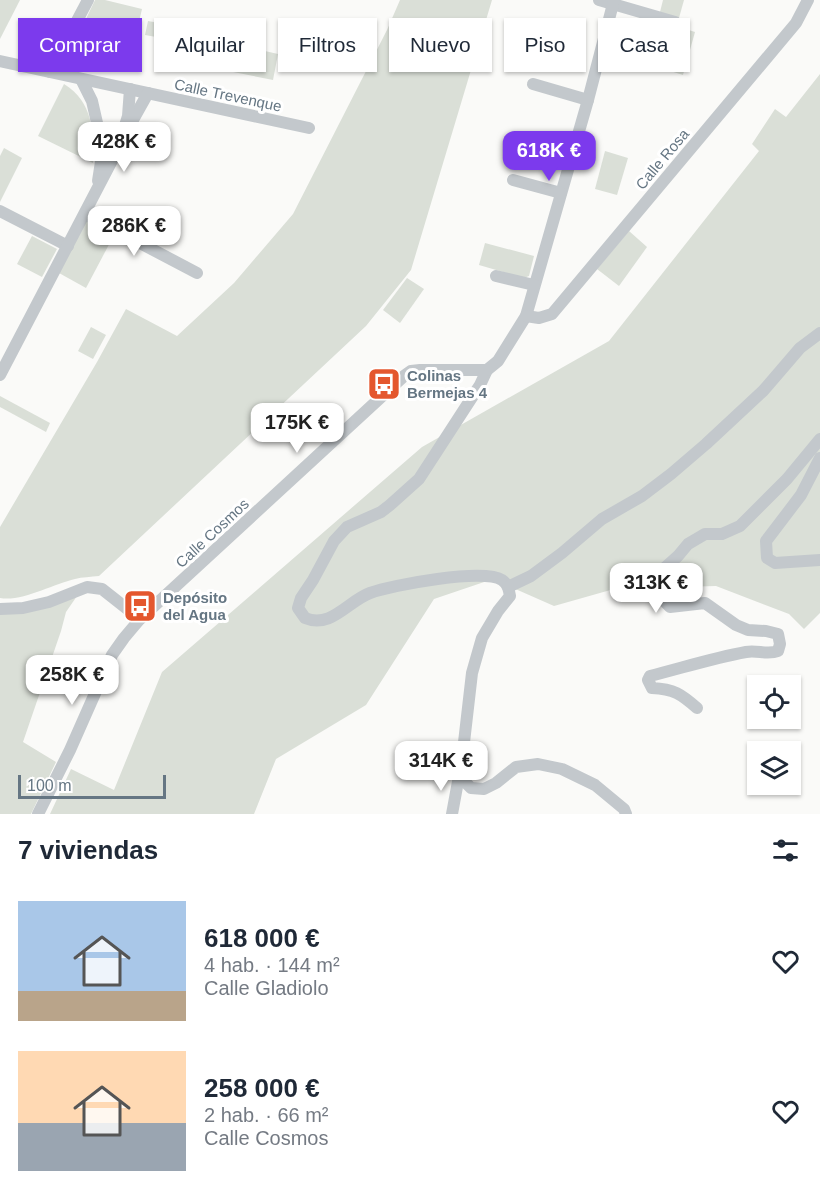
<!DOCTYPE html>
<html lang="es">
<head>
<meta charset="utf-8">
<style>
	:root { --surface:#fff; --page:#f2f2f3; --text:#1f2937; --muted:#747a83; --accent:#7c3aed }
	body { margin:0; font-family:Helvetica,sans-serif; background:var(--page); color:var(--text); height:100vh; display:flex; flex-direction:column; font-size:22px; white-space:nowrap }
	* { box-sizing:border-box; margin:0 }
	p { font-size:20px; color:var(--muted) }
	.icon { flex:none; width:33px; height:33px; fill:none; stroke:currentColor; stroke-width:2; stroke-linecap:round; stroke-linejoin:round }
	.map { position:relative; height:814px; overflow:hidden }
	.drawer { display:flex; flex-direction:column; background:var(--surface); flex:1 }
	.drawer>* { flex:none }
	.guide { position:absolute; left:18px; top:18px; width:784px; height:54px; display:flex; gap:12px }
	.tools { position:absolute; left:747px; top:675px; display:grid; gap:12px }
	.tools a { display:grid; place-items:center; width:54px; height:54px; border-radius:0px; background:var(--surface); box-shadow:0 2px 4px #0004; font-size:30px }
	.scale { position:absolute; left:18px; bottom:15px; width:148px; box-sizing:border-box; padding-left:6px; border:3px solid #657683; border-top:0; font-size:16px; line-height:21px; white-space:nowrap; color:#657683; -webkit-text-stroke:4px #fff; paint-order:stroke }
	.price { position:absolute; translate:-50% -51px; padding:0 14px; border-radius:12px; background:#fff; color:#222; font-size:20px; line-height:39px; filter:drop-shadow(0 2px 3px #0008) }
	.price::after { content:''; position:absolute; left:50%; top:36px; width:18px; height:14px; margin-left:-9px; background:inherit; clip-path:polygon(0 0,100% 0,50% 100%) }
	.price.active { background:var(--accent); color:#fff }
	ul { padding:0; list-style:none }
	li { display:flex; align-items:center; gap:18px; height:150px; padding:0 18px }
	li span { display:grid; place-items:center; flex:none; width:168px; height:120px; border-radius:0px; color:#555 }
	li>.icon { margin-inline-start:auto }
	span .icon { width:72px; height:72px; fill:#fffc; stroke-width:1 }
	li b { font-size:26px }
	h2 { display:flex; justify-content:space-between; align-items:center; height:72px; padding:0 18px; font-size:26px }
	.pill { padding:0 21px; border-radius:0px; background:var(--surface); box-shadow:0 2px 4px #0004; font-size:21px; line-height:54px }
	.pill.active { background:var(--accent); color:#fff }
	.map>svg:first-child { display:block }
	.green { fill:#dadfd7 }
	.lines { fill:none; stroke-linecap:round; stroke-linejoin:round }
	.minor { stroke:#c3c8cc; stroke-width:12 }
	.labels { text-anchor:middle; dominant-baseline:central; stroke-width:6; stroke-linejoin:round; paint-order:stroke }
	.street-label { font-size:15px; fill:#657683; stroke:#fff }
	.poi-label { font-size:15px; font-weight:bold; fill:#657683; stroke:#fff; text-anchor:start }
</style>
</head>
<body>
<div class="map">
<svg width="820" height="814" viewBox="0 0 820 814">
	<rect width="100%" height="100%" fill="#fafaf8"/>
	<g class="green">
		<path d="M 0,0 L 20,0 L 0,39 Z"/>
		<path d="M 95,0 L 105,0 L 142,9 L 136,35 L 84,23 Z"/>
		<path d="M 400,0 L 492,0 L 411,270 L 366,326 L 99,576 C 91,577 82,577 75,579 C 53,584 22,602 0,598 L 0,527 L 97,362 L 126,309 L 177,336 L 234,283 L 293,214 L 387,30 Z"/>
		<path d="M 663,0 L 684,0 L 679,18 L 660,12 Z"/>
		<path d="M 148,21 L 175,26 L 173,40 L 145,35 Z"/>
		<path d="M 676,26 L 695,32 L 683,75 L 664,69 Z"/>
		<path d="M 229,43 L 278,54 L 273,80 L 223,70 Z"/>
		<path d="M 820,74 L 820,613 L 804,629 L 789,614 L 716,586 L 614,589 L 554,606 L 493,579 L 434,599 L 366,705 L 276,759 L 254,814 L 50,814 L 71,769 L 114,790 L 162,672 L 422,447 L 609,341 L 759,151 L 752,144 L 775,109 L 786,117 Z"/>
		<path d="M 64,84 C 93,102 94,132 93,163 L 38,136 Z"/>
		<path d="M 4,148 L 22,158 L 0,202 L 0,156 Z"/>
		<path d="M 605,151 L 628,158 L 617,195 L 595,189 Z"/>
		<path d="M 86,221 L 114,235 L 86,288 L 59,273 Z"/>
		<path d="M 629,231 L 647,247 L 619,286 L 597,269 Z"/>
		<path d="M 32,236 L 57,249 L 42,277 L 17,264 Z"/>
		<path d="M 485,243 L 534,256 L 529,276 L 524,278 L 479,265 Z"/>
		<path d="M 407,278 L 424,289 L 400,323 L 383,310 Z"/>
		<path d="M 91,327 L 106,335 L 93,359 L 78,351 Z"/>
		<path d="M 0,396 L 50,423 L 46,432 L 0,407 Z"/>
		<path d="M 77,596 L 66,612 L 61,631 L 23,742 L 56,762 L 31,814 L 0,814 L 0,611 C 31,616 50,607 77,596 Z"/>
	</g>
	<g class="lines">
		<g class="minor">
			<path d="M 599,0 L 675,22"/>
			<path d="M 614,0 L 588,100 L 526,316 L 498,361 L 487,370 L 480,385 L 419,479 L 390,505 L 381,512 L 347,527 L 334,541 L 313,580 L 301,598 L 298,608 L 305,618 C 331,629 348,601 370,593 C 392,585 484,568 502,580 C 508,584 509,590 510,596 L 498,611 L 482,638 L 472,673 L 463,751 L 459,776 L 471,788 L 484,789 L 496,783 L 516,767 L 538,764 L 562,769 L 595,785 L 624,809 L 626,814"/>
			<path d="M 0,61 L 309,128"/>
			<path d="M 50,72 L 88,0"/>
			<path d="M 81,79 L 92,101 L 103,149 L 98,181"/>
			<path d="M 533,84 L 588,100"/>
			<path d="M 129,127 L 148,93"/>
			<path d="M 513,180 L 561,193"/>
			<path d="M 0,211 L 68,246"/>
			<path d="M 85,214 L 197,273"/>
			<path d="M 496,276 L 534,285"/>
			<path d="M 526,316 L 539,318 L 552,314 L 796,23 L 808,0"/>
			<path d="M 0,375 L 117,151 L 128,116 L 130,89"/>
			<path d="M 820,458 L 801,495 L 766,541 L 767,558 L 775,563 L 820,560"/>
			<path d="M 508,587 L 531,576 L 562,553 L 602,519 L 642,496 L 671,474 L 706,444 L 763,391 L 800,348 L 820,333"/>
			<path d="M 0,609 L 23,608 L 49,602 L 87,587 L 102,589 L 140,619"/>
			<path d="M 697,708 C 681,694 674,689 652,688 L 648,680 L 650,676 C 682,668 713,658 746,652 C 757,650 768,655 778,651 L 780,644 L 778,634 L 766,631 L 748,630 L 736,625 L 705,603 L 670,607 L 664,601 L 656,590 L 659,573 L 678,556 L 688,544 L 705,534 L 722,534 L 740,526 L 787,479 L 820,439"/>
			<path d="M 38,814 L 70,750 L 112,655 L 124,638 L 140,619 L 404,376 L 411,371 L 420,370 L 487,370"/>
			<path d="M 452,814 L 459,776"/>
		</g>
	</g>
	<defs>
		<symbol id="bus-square" viewBox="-11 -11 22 22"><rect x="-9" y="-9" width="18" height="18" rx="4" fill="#e4572e" stroke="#fff"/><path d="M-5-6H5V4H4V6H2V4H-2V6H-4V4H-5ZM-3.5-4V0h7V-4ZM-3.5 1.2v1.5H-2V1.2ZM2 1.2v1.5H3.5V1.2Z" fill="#fff"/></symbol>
	</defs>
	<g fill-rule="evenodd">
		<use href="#bus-square" x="365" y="365" width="38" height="38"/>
		<use href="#bus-square" x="121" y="587" width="38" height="38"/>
	</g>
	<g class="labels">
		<g class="street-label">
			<text transform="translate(228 95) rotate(12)">Calle Trevenque</text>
			<text transform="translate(662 159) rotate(-50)">Calle Rosa</text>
			<text transform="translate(212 533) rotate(-43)">Calle Cosmos</text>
		</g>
		<g class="poi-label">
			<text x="407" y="375">Colinas<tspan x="407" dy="17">Bermejas 4</tspan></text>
			<text x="163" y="597">Depósito<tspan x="163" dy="17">del Agua</tspan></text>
		</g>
	</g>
</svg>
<div class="tools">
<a><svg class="icon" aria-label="locate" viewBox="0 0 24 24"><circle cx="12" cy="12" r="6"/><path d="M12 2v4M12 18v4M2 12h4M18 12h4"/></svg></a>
<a><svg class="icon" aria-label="layers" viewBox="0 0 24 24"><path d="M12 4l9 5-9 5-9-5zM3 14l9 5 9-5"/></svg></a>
</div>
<div class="scale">100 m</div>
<b class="price" style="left:124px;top:173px">428K €</b>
<b class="price active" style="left:549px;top:182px">618K €</b>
<b class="price" style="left:134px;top:257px">286K €</b>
<b class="price" style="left:297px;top:454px">175K €</b>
<b class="price" style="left:656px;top:614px">313K €</b>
<b class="price" style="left:72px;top:706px">258K €</b>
<b class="price" style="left:441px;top:792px">314K €</b>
<div class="guide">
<a class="pill active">Comprar</a>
<a class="pill">Alquilar</a>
<a class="pill">Filtros</a>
<a class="pill">Nuevo</a>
<a class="pill">Piso</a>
<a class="pill">Casa</a>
</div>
</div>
<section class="drawer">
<h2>7 viviendas<svg class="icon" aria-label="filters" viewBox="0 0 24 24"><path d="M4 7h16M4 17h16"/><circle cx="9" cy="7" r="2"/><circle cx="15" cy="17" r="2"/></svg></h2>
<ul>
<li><span style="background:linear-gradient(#a9c7e8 75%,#b9a48a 0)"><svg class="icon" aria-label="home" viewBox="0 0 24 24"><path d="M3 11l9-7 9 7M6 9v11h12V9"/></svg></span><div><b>618 000 €</b><p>4 hab. · 144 m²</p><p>Calle Gladiolo</p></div><svg class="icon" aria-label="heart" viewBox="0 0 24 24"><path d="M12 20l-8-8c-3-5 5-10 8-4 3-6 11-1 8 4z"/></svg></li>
<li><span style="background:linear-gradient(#ffd9b3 60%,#9aa5b1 0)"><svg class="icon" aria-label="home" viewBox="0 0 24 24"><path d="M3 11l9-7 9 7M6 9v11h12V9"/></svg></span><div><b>258 000 €</b><p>2 hab. · 66 m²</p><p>Calle Cosmos</p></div><svg class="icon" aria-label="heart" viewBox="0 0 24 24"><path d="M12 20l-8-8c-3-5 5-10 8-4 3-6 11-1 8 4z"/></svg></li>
</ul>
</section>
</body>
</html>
